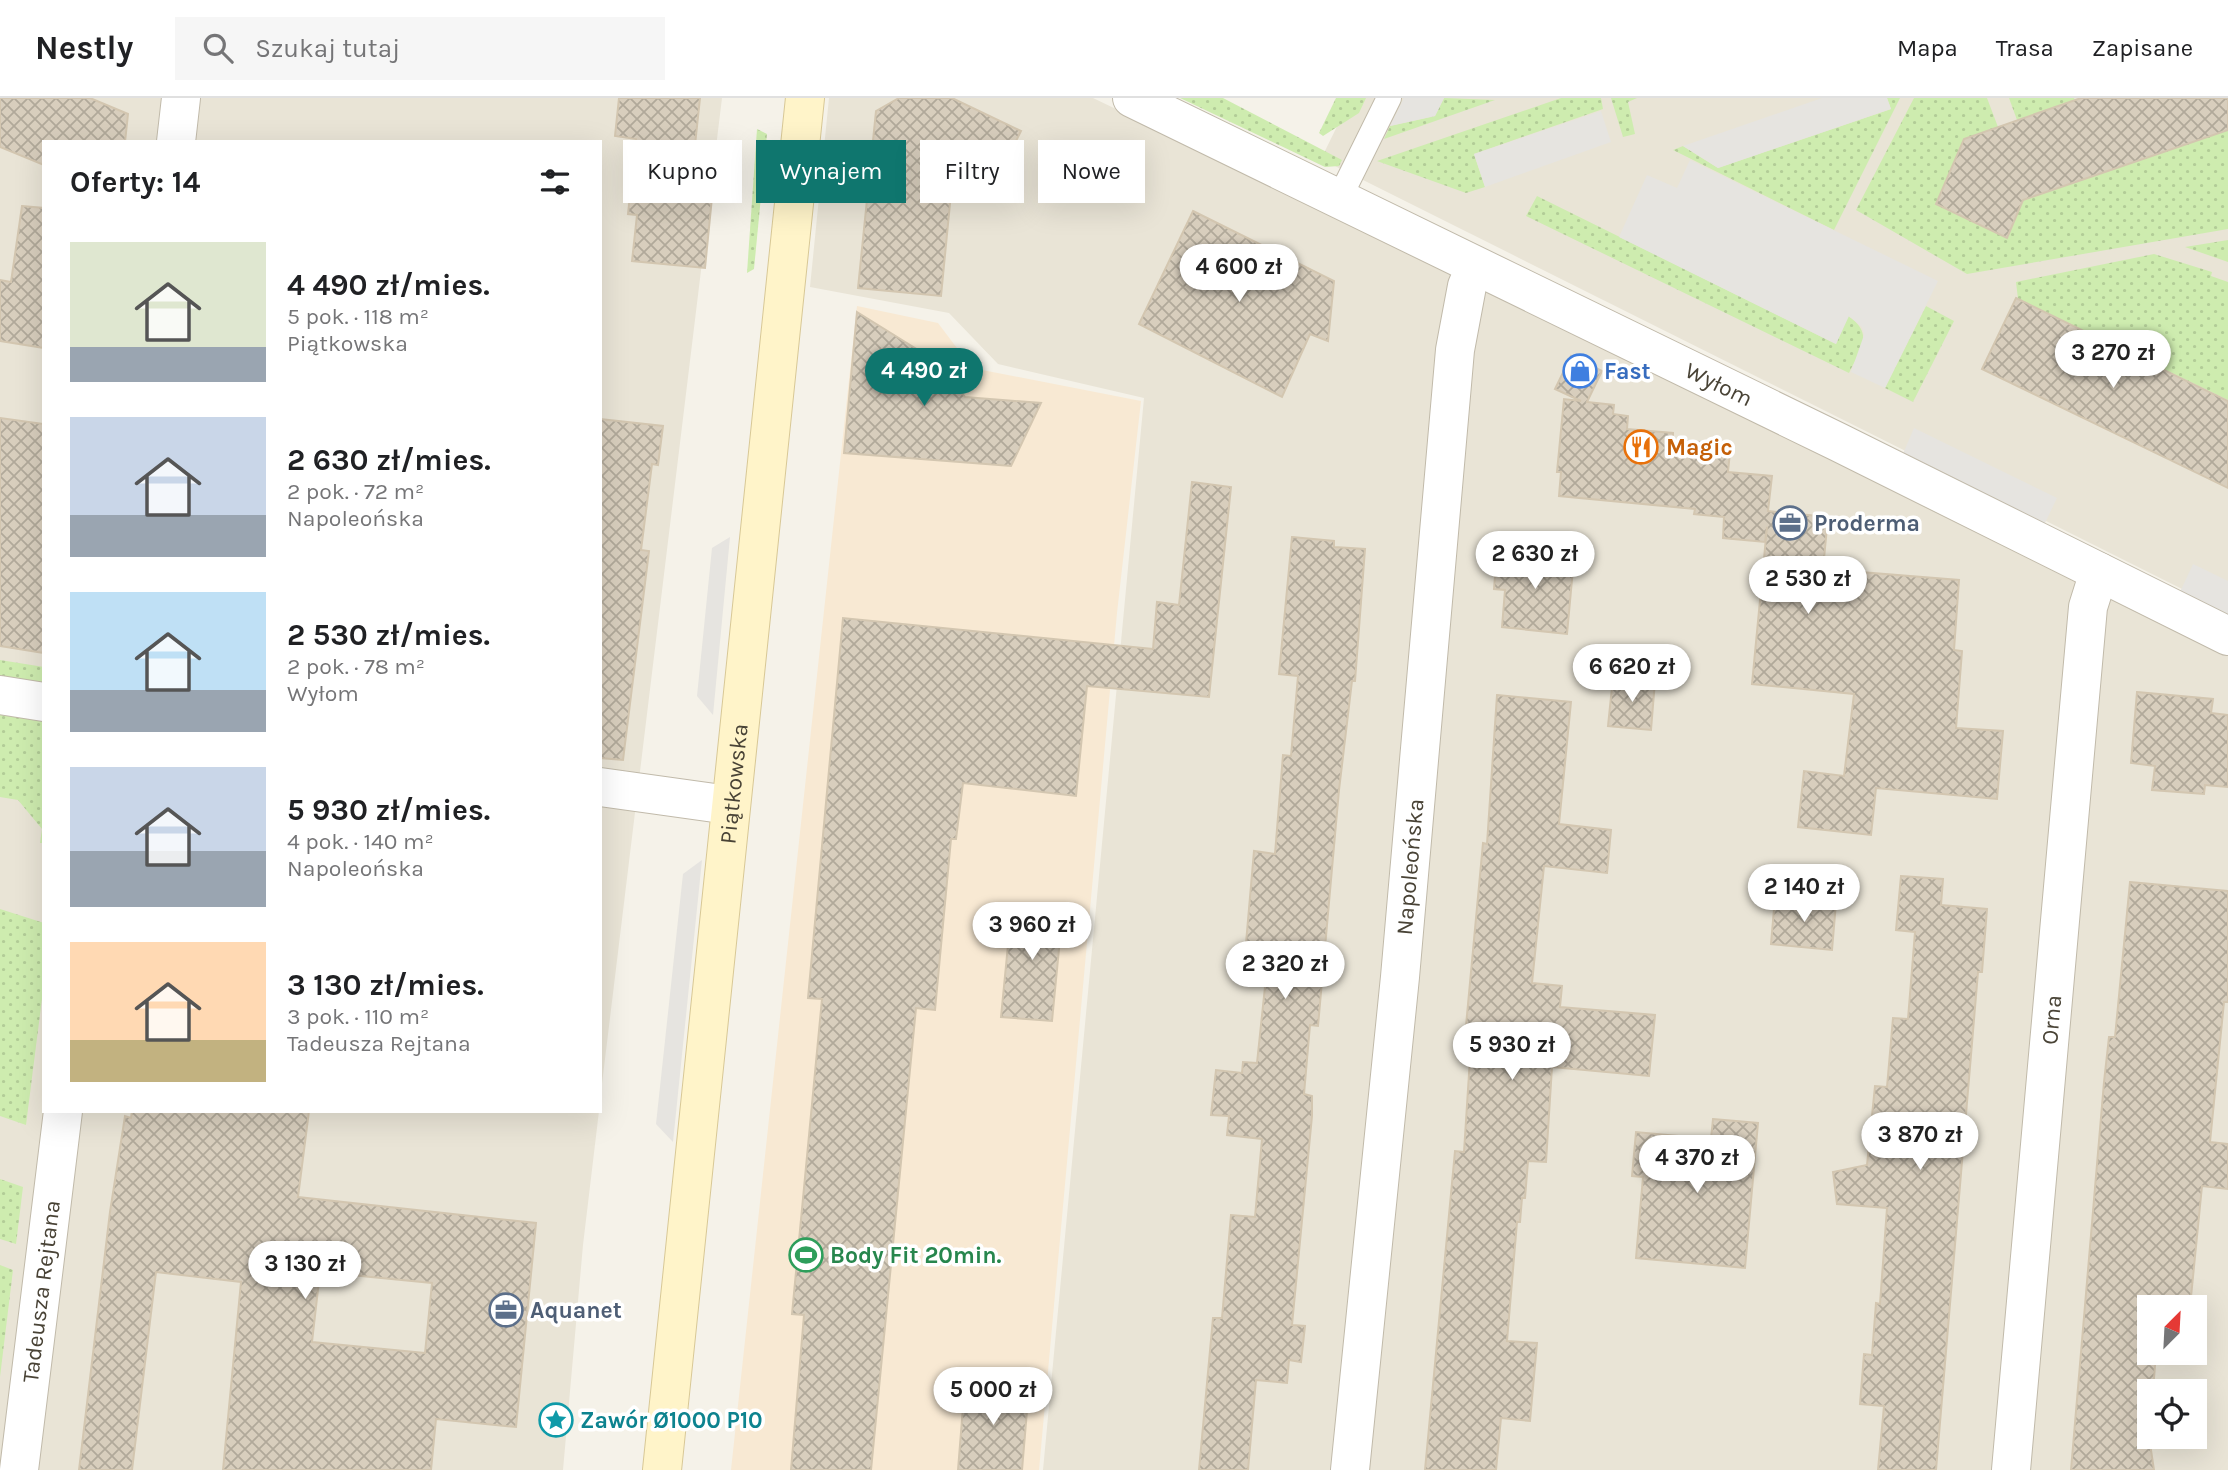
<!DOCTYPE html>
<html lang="pl">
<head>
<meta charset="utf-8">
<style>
	:root { --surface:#fff; --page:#f6f6f6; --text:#202124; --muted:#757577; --line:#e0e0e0; --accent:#0f766e }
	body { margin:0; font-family:Karla,sans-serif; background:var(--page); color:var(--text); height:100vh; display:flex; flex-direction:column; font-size:26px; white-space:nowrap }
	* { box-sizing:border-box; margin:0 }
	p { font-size:23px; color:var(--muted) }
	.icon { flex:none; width:38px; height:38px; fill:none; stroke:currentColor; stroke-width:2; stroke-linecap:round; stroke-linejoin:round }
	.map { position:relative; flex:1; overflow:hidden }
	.panel { position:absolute; left:42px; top:42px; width:560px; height:973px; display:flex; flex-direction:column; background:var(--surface); border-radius:0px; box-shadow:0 7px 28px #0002 }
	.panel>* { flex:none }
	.hud { position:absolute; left:623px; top:42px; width:665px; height:63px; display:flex; gap:14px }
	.needle { width:46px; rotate:24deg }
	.fabs { position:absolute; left:2137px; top:1197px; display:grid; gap:14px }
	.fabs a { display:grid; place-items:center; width:70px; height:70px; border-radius:0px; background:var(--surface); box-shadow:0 7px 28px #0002; font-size:35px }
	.price { position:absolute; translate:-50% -60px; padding:0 16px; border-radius:24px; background:#fff; color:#222; font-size:23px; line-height:46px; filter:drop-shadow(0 2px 4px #0008) }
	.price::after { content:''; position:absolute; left:50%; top:42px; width:21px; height:16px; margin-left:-10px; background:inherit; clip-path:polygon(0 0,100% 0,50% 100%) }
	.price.active { background:var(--accent); color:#fff }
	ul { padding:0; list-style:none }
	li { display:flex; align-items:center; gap:21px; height:175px; padding:0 28px }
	li span { display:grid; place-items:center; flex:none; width:196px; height:140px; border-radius:0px; color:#555 }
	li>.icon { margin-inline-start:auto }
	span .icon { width:84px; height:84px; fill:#fffc; stroke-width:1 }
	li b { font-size:30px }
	h2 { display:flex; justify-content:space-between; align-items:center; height:84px; padding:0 28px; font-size:30px }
	.chip { padding:0 24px; border-radius:0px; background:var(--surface); box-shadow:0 7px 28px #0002; font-size:24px; line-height:63px }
	.chip.active { background:var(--accent); color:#fff }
	header { display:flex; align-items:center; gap:42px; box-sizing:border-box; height:98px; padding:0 35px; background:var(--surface); border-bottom:2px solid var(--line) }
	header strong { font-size:33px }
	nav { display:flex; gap:38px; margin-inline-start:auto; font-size:24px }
	.search { width:490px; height:63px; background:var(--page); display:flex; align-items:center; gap:18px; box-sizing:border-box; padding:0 24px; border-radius:0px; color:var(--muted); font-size:26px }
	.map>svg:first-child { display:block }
	.residential { fill:#e9e4d6; fill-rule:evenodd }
	.commercial { fill:#f8e9d3 }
	.grass { fill:url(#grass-dots) }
	.parking { fill:#e6e4e0 }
	.building { fill:url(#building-cross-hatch); stroke:#d3c6b0; stroke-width:2; fill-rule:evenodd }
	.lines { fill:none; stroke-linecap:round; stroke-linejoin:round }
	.lane-casing { stroke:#c1baaa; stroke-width:26 }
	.street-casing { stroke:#c1baaa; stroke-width:40 }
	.secondary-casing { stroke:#d8c896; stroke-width:40 }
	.lane { stroke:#fff; stroke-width:24 }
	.street { stroke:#fff; stroke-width:38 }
	.secondary { stroke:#fff4c9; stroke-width:38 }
	.labels { text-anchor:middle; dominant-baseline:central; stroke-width:7; stroke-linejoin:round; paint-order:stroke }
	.shop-label { font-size:23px; font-weight:bold; fill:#366cbe; stroke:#fff; text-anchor:start }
	.street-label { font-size:23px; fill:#494336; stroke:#fff }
	.food-label { font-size:23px; font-weight:bold; fill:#c56008; stroke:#fff; text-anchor:start }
	.service-label { font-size:23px; font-weight:bold; fill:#4e5e75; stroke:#fff; text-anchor:start }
	.leisure-label { font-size:23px; font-weight:bold; fill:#27864d; stroke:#fff; text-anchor:start }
	.culture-label { font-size:23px; font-weight:bold; fill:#0d838f; stroke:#fff; text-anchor:start }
</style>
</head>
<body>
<header>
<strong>Nestly</strong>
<div class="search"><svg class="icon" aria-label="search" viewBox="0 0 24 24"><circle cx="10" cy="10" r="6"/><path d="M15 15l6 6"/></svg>Szukaj tutaj</div>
<nav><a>Mapa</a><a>Trasa</a><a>Zapisane</a></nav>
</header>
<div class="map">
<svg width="2228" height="1372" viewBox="0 0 2228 1372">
	<defs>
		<pattern id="grass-dots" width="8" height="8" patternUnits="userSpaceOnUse" patternTransform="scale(1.75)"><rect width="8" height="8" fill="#ceecaf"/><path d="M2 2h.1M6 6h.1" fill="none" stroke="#b2cc97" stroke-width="1.8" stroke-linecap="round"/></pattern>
		<pattern id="building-cross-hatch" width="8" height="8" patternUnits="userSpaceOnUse" patternTransform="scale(1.75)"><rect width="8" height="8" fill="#d8cebd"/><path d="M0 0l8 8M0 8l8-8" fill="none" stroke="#b1a99a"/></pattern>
	</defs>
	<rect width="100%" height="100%" fill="#f5f2e9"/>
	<g class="residential">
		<path d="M 0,0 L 722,0 L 600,1002 L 600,44 L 44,44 L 44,1013 L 599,1013 L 583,1147 L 563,1372 L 0,1372 Z"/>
		<path d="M 829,0 L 1093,0 L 2228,544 L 2228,1372 L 1043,1372 L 1144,300 L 998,266 L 949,215 L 810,189 ZM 2149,1209 L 2194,1209 L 2194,1255 L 2149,1255 ZM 2149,1293 L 2194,1293 L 2194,1339 L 2149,1339 Z"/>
		<path d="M 1351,0 L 2228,0 L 2228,514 L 1321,61 Z"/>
	</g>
	<path class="commercial" d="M 857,208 L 938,225 L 972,270 L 1141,303 L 1117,515 L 1039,1372 L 731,1372 Z"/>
	<g class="grass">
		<path d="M 1180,0 L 1223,0 L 1342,62 L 1339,68 L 1325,69 Z"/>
		<path d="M 1336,0 L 1366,0 L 1359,15 L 1323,38 L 1319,35 Z"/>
		<path d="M 1444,0 L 1495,2 L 1384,41 L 1390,28 L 1435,18 Z"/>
		<path d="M 1561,0 L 1601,0 L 1603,11 L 1474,56 L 1485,89 L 1466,95 L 1377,63 Z"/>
		<path d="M 1611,0 L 1637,0 L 1628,4 L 1635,36 L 1623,39 Z"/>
		<path d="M 1887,0 L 1900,0 L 1834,132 L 1673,52 L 1683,48 L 1718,70 L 1891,11 Z"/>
		<path d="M 1914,0 L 1987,0 L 1998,29 L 1964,41 L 1936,105 L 2007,139 L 2023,102 L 2228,32 L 2228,131 L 1967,176 L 1856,112 Z"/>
		<path d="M 2009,0 L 2074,0 L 2075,2 L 2017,22 Z"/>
		<path d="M 757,31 L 767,36 L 754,171 L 747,175 Z"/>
		<path d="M 1537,98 L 1836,246 L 1848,218 C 1875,236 1860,252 1849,275 L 1526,118 Z"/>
		<path d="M 2228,142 L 2228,164 L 2185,149 Z"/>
		<path d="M 2154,156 L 2212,174 L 2211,178 L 2228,184 L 2228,302 L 2018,201 L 2016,184 Z"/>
		<path d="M 1926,208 L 1954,223 L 1913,304 L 1885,290 Z"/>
		<path d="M 0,562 L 44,569 L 44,745 L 40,745 L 42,731 L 18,702 L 0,699 Z"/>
		<path d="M 0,811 L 44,825 L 44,885 L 26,1027 L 0,1018 Z"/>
		<path d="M 0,1081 L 23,1089 L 16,1146 L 0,1141 Z"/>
		<path d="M 0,1167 L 13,1172 L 0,1279 Z"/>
	</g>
	<g class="parking">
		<path d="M 1404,0 L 1444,0 L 1435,18 L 1390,28 Z"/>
		<path d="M 1822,0 L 1887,0 L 1891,11 L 1718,70 L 1683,48 Z"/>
		<path d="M 1601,13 L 1611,44 L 1485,89 L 1474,56 Z"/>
		<path d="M 1690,62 L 1938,183 L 1885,290 L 1851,274 L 1864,237 L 1862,229 L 1849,218 L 1836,246 L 1619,139 L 1647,77 L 1677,90 Z"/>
		<path d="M 1914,330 L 2057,400 L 2044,427 L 1902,358 Z"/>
		<path d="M 730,439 L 713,617 L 697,598 L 712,450 Z"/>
		<path d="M 2193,466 L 2228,483 L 2228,517 L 2180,494 Z"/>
		<path d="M 702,762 L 673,1044 L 656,1026 L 683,776 Z"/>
	</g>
	<g class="building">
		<path d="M 0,0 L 90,0 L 128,16 L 125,44 L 44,44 L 44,67 L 0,49 Z"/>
		<path d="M 619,0 L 700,0 L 695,47 L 717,49 L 705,170 L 632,163 L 637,117 L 628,116 L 636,41 L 615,38 Z"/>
		<path d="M 899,0 L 952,0 L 1021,33 L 987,101 L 952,85 L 941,198 L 858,190 L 876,13 Z"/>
		<path d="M 2081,0 L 2228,0 L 2228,32 L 2023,102 L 2007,140 L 1936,106 L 1964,41 Z"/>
		<path d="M 22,108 L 44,110 L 44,250 L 0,243 L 0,182 L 11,184 Z"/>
		<path d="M 1193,113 L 1334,183 L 1328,243 L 1310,236 L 1282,299 L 1139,226 Z"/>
		<path d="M 2016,200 L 2228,303 L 2228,390 L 1982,271 Z"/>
		<path d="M 857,214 L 931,260 L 948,276 L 965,299 L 1041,305 L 1011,368 L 844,355 Z"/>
		<path d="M 1571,258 L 1602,273 L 1587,304 L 1614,307 L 1613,316 L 1628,318 L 1627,331 L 1673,335 L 1673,342 L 1701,344 L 1700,351 L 1730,354 L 1728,374 L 1772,378 L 1768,413 L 1828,419 L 1823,471 L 1959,482 L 1954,552 L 1962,553 L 1956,630 L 2003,633 L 1997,701 L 1876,690 L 1871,737 L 1798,729 L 1804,673 L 1844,678 L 1854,596 L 1752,586 L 1767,429 L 1765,444 L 1723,440 L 1724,419 L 1694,416 L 1695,411 L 1559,398 L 1561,374 L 1557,374 L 1564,301 L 1581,303 L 1555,291 Z"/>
		<path d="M 0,320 L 44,326 L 44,555 L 0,548 Z"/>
		<path d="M 600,321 L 663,328 L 658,367 L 652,366 L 641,452 L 649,453 L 623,662 L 600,660 Z"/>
		<path d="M 1192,384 L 1231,389 L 1209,599 L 1087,588 L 1076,698 L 963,685 L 956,741 L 951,741 L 935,912 L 916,910 L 871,1372 L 791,1372 L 804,1217 L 792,1216 L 822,901 L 808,900 L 843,520 L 1153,551 L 1157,504 L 1179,507 Z"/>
		<path d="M 1292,439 L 1334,443 L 1334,449 L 1365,451 L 1355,583 L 1352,583 L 1339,692 L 1318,928 L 1310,927 L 1304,996 L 1312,998 L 1312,1018 L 1292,1227 L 1305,1228 L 1301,1264 L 1289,1262 L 1287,1285 L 1256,1282 L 1248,1372 L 1199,1372 L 1213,1220 L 1222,1220 L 1231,1117 L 1255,1119 L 1262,1041 L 1227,1037 L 1229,1018 L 1211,1017 L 1216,972 L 1242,975 L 1243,964 L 1257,965 L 1268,860 L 1245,857 L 1254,753 L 1275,756 L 1283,657 L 1291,658 L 1298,578 L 1279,576 Z"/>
		<path d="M 1497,453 L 1574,460 L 1567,536 L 1502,529 L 1505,492 L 1494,491 Z"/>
		<path d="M 1613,579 L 1655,583 L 1651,632 L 1608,628 Z"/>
		<path d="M 2137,594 L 2213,601 L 2211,615 L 2228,617 L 2228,689 L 2205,687 L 2204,696 L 2152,692 L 2155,668 L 2131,665 Z"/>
		<path d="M 1497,597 L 1571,604 L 1559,726 L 1611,732 L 1607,775 L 1544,768 L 1532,885 L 1562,888 L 1560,909 L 1655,917 L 1649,978 L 1552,969 L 1546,1064 L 1528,1063 L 1525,1100 L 1522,1100 L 1520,1124 L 1517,1124 L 1507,1243 L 1537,1245 L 1530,1323 L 1501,1320 L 1496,1372 L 1425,1372 L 1455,1053 L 1464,1054 L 1470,960 L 1463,960 L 1483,745 L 1487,746 Z"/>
		<path d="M 1901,778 L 1943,781 L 1941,807 L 1987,811 L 1982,874 L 1978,874 L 1936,1372 L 1878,1372 L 1884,1308 L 1860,1306 L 1864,1256 L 1872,1257 L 1876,1205 L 1880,1206 L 1887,1110 L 1837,1106 L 1833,1074 L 1867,1067 L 1875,988 L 1887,989 L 1893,920 L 1908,921 L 1915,834 L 1896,832 Z"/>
		<path d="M 2130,784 L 2228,793 L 2228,904 L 2224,904 L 2210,1044 L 2228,1046 L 2228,1091 L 2202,1088 L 2190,1209 L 2149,1209 L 2149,1255 L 2156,1255 L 2153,1293 L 2149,1293 L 2149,1339 L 2154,1372 L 2071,1372 L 2104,984 L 2109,939 L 2115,939 Z"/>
		<path d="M 1775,799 L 1836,805 L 1832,852 L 1771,846 Z"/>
		<path d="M 1012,806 L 1063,810 L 1052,923 L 1001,919 Z"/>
		<path d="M 132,1013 L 309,1013 L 298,1099 L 536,1125 L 516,1329 L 436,1321 L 431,1372 L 223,1372 L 241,1184 L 156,1174 L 132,1372 L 79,1372 L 110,1114 L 125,1018 L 131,1020 ZM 320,1174 L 432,1185 L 425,1255 L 312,1244 Z"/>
		<path d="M 1713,1021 L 1758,1025 L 1745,1170 L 1636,1160 L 1643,1079 L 1632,1078 L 1636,1034 L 1711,1041 Z"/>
		<path d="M 965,1284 L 1029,1289 L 1022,1372 L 958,1372 Z"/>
	</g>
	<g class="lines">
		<defs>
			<path id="lane" d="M 1339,101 L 1389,0"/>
			<g id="street">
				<path id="s1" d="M 1132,0 L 1838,344 L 2228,538"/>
				<path d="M 176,44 L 181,0"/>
				<path d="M 0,597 L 44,604"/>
				<path d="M 600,689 L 729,707"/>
				<path id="s2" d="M 19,1372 L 63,1013"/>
				<path id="s3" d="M 1350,1372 L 1400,879 L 1455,252 L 1467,188 L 1475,169"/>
				<path id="s4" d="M 2011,1372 L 2088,509 L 2099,474"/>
			</g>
			<g id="secondary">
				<path id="s5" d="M 662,1372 L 805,0"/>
			</g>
		</defs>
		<use href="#lane" class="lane-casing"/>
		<use href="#street" class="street-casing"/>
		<use href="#secondary" class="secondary-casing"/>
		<use href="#lane" class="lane"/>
		<use href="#street" class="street"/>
		<use href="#secondary" class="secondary"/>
	</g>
	<defs>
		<symbol id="shop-ring" viewBox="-11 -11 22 22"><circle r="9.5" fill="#fff" stroke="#3f7fe0" stroke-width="1.5"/><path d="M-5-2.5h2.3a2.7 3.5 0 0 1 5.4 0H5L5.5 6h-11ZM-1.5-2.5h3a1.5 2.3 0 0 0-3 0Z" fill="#3f7fe0"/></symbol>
		<symbol id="restaurant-ring" viewBox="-11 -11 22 22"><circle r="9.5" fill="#fff" stroke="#e8710a" stroke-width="1.5"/><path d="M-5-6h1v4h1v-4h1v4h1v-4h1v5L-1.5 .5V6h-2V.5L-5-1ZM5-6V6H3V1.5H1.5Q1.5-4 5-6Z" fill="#e8710a"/></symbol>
		<symbol id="office-ring" viewBox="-11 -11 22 22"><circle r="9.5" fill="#fff" stroke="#5c6f8a" stroke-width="1.5"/><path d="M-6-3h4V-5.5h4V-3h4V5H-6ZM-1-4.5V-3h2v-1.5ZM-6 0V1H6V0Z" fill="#5c6f8a"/></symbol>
		<symbol id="stadium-ring" viewBox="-11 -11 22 22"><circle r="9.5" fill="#fff" stroke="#2e9e5b" stroke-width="1.5"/><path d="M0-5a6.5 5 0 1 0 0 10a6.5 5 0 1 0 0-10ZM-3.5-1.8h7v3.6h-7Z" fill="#2e9e5b"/></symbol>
		<symbol id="sight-ring" viewBox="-11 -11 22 22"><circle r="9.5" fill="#fff" stroke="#0f9aa8" stroke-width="1.5"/><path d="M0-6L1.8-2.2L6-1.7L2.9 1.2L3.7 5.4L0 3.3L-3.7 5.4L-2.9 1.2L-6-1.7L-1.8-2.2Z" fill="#0f9aa8"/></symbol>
	</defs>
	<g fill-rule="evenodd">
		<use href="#shop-ring" x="1561" y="254" width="38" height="38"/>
		<use href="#restaurant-ring" x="1622" y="330" width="38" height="38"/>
		<use href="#office-ring" x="1771" y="406" width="38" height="38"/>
		<use href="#stadium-ring" x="787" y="1138" width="38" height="38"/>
		<use href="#office-ring" x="487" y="1193" width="38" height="38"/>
		<use href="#sight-ring" x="537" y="1303" width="38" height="38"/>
	</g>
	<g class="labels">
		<g class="shop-label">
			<text x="1604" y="273">Fast</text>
		</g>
		<g class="street-label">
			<text stroke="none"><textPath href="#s1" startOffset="653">Wyłom</textPath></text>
			<text stroke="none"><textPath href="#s5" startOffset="690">Piątkowska</textPath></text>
			<text stroke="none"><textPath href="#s3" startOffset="606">Napoleońska</textPath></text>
			<text stroke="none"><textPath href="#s4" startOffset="452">Orna</textPath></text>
			<text stroke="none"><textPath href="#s2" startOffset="180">Tadeusza Rejtana</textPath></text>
		</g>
		<g class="food-label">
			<text x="1666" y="349">Magic</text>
		</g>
		<g class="service-label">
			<text x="1814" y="425">Proderma</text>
			<text x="530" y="1212">Aquanet</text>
		</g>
		<g class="leisure-label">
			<text x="830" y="1157">Body Fit 20min.</text>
		</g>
		<g class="culture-label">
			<text x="580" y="1322">Zawór Ø1000 P10</text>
		</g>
	</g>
</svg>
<div class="fabs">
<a><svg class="needle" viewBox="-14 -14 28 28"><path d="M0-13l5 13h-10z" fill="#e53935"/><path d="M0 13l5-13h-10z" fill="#757577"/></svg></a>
<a><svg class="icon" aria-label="locate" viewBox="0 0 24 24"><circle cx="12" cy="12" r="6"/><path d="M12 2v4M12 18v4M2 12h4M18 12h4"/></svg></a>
</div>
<b class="price" style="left:1239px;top:206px">4 600 zł</b>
<b class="price" style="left:2113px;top:292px">3 270 zł</b>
<b class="price active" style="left:924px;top:310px">4 490 zł</b>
<b class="price" style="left:1535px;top:493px">2 630 zł</b>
<b class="price" style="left:1808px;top:518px">2 530 zł</b>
<b class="price" style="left:1632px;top:606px">6 620 zł</b>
<b class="price" style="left:1804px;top:826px">2 140 zł</b>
<b class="price" style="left:1032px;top:864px">3 960 zł</b>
<b class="price" style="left:1285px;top:903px">2 320 zł</b>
<b class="price" style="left:1512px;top:984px">5 930 zł</b>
<b class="price" style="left:1920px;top:1074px">3 870 zł</b>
<b class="price" style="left:1697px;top:1097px">4 370 zł</b>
<b class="price" style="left:305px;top:1203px">3 130 zł</b>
<b class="price" style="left:993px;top:1329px">5 000 zł</b>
<div class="hud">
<a class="chip">Kupno</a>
<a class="chip active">Wynajem</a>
<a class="chip">Filtry</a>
<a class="chip">Nowe</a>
</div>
<section class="panel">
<h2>Oferty: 14<svg class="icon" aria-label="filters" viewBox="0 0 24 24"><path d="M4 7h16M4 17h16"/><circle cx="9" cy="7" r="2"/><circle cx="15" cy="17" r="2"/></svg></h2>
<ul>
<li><span style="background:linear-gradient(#dfe7d0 75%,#9aa5b1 0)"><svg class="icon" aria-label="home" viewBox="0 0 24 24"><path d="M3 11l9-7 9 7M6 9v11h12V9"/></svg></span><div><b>4 490 zł/mies.</b><p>5 pok. · 118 m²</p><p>Piątkowska</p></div></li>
<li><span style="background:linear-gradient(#c9d6e8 70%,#9aa5b1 0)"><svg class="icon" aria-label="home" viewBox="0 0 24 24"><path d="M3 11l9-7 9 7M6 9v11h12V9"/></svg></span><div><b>2 630 zł/mies.</b><p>2 pok. · 72 m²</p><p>Napoleońska</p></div></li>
<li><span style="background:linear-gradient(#bfe0f5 70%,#9aa5b1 0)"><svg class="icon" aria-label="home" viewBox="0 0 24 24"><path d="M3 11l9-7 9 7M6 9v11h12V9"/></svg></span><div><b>2 530 zł/mies.</b><p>2 pok. · 78 m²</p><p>Wyłom</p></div></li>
<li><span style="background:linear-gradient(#c9d6e8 60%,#9aa5b1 0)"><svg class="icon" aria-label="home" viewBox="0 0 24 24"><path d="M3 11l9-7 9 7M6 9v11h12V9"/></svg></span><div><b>5 930 zł/mies.</b><p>4 pok. · 140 m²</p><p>Napoleońska</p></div></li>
<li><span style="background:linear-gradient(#ffd9b3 70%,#c2b280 0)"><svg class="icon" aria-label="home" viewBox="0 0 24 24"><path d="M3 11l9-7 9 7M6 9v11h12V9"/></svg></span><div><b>3 130 zł/mies.</b><p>3 pok. · 110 m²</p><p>Tadeusza Rejtana</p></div></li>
</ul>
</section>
</div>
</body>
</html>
